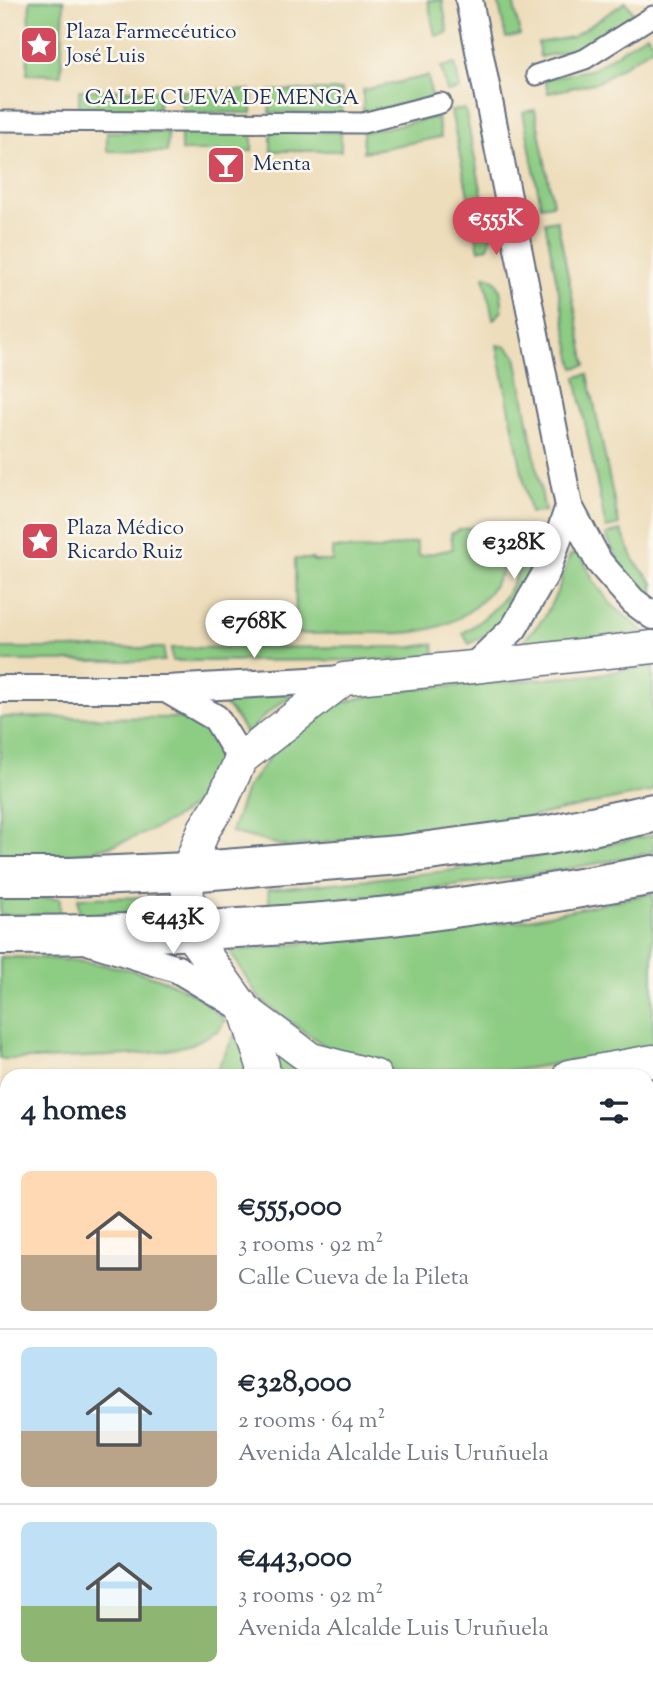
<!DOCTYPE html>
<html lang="en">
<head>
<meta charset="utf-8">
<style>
	:root { --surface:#fff; --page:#f6f6f7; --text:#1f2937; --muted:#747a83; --line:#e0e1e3; --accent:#d1495b }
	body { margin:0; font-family:"Sorts Mill Goudy",serif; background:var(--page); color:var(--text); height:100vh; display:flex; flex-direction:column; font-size:26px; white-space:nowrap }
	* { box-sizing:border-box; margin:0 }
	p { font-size:23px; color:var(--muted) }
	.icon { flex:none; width:38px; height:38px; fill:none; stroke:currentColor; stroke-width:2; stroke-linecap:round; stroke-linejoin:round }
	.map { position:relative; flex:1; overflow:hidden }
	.panel { position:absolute; left:0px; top:1069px; width:654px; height:625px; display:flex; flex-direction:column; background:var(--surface); border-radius:21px 21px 0 0; box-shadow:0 2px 5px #0004 }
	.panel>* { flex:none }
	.price { position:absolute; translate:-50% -60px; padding:0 16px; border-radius:24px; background:#fff; color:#222; font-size:23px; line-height:46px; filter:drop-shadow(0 2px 4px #0008) }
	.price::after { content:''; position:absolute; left:50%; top:42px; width:21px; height:16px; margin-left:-10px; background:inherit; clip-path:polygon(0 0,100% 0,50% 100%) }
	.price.active { background:var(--accent); color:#fff }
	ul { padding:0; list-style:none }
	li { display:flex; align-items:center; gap:21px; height:175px; padding:0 21px }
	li+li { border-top:2px solid var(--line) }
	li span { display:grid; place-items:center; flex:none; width:196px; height:140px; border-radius:10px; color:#555 }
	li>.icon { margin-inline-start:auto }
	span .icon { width:84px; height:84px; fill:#fffc; stroke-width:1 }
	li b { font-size:30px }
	h2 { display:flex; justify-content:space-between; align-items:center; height:84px; padding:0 21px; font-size:30px }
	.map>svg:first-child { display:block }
	.green { fill:#8dcc83; stroke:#547e70; stroke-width:2 }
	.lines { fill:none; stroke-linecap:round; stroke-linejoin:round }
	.pedestrian-casing { stroke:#646c7f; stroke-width:23 }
	.minor-casing { stroke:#646c7f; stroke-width:30 }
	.tertiary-casing { stroke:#646c7f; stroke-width:35 }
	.primary-casing { stroke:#646c7f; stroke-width:42 }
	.pedestrian { stroke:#fff; stroke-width:19 }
	.minor { stroke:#fff; stroke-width:26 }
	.tertiary { stroke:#fff; stroke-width:32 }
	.primary { stroke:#fff; stroke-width:38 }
	.labels { text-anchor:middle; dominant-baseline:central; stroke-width:5; stroke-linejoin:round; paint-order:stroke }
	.poi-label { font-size:21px; fill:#1b2f5e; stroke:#fbf7ec; text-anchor:start }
	.street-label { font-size:21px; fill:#1b2f5e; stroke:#fbf7ec }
</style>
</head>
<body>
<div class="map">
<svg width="653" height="1693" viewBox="0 0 653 1693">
	<rect width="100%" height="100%" fill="#fbf7ec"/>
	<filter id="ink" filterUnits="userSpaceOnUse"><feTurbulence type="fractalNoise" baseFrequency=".0143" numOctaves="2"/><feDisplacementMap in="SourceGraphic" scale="14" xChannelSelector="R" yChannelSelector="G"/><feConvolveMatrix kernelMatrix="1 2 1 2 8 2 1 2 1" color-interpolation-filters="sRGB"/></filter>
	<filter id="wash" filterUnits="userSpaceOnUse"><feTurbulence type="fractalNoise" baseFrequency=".00686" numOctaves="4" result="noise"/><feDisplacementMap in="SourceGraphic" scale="28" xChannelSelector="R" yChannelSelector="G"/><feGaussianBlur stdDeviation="1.57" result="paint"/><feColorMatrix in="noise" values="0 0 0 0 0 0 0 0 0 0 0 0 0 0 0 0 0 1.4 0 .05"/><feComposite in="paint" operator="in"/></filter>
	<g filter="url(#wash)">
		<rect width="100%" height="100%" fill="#edddbb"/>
		<g class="green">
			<path d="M 30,0 L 64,0 L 61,75 L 27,74 Z"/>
			<path d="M 428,0 L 442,0 L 448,33 L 435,36 Z"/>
			<path d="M 498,0 L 513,0 L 520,35 L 506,38 Z"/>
			<path d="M 626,2 L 634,14 L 582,48 L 540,57 L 538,43 L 572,37 Z"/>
			<path d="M 647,34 L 653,44 L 653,47 L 598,82 L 548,93 L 545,79 L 593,69 Z"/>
			<path d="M 455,64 L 460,89 L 447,92 L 441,67 Z"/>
			<path d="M 428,76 L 432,98 L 363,113 L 363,90 Z"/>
			<path d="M 79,90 L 159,90 L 158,113 L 79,113 Z"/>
			<path d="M 252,90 L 252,113 L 182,112 L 181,91 Z"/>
			<path d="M 342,90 L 342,113 L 270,113 L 269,91 Z"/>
			<path d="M 465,109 L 491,239 L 488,247 L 479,250 L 451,111 Z"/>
			<path d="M 535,110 L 553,204 L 541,206 L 523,112 Z"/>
			<path d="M 437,117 L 441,137 L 363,152 L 363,132 Z"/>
			<path d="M 181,131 L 252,132 L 252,151 L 181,151 Z"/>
			<path d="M 107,132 L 168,132 L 167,152 L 107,151 Z"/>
			<rect x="271" y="132" width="70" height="19"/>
			<path d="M 557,220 L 586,365 L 574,368 L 545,222 Z"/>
			<path d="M 484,276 C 496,277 499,284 501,295 C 503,307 504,313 493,319 Z"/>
			<path d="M 497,345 L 507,347 L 516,356 L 545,512 L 530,513 Z"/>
			<path d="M 588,374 L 619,525 L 606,528 L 576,377 Z"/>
			<path d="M 481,526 L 484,540 L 514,535 C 503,589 470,625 414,632 C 398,634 382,633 366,633 C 342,633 319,634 296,634 L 295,559 L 313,559 L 313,561 L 332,561 L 332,548 L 379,550 L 416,542 L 419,556 L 453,549 L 451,533 L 457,532 L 457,530 Z"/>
			<path d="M 621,530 L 635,562 L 653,583 L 653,599 C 630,584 616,559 606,535 Z"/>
			<path d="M 528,538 L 544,540 L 537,565 L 509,613 L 488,633 L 469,644 L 463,633 C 503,608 518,584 528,538 Z"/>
			<path d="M 580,553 L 593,580 L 611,604 L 644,632 L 517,648 L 544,618 L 559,588 L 570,555 Z"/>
			<path d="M 434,644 L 435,657 L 412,660 L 172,661 L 171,648 L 413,647 Z"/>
			<rect x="0" y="648" width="164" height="13"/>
			<path d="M 653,665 L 653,791 L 516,820 L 287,847 L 231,832 L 246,789 L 282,741 L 337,704 L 389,691 L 594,675 Z"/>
			<path d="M 288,692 L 290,697 C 272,708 259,719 247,735 C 238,718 229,707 213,696 Z"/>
			<path d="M 0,717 L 186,718 C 203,723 218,735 220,755 C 227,807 127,844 86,852 C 58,858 29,856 0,856 Z"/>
			<path d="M 653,835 L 653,852 C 526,880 398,893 270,907 L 268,890 L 447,871 L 594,847 Z"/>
			<path d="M 653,893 L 653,1047 L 637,1051 L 504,1072 L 398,1072 L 333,1051 L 287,1020 L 259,998 L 230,951 L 520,921 Z"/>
			<path d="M 173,897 L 173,913 L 79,915 L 78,898 Z"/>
			<rect x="0" y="898" width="60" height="17"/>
			<path d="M 0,957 C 61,957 149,964 200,998 C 209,1004 217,1013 225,1020 L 219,1030 L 192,1044 L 160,1052 L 128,1055 L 43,1059 L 0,1059 Z"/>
			<path d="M 235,1034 L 250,1066 L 252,1076 L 217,1076 L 219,1065 Z"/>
			<path d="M 273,1049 L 326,1076 L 281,1076 Z"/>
			<path d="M 653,1314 L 653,1487 L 648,1486 L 648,1315 Z"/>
			<path d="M 7,1510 L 7,1538 L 0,1542 L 0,1513 Z"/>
			<path d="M 7,1593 L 7,1687 L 168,1687 L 167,1693 L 0,1693 L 0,1598 Z"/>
		</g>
	</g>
	<g filter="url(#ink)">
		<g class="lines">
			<defs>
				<g id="pedestrian">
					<path d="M 536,75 L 585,59 L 653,16"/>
					<path d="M 0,121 L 363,123 L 441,103"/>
				</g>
				<g id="minor">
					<path d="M 469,0 L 569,506 L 599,562 L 633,601 L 653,616"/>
					<path d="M 473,667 L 514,628 L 547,571 L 569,506"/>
					<path d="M 0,689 L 166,689 L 344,679"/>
					<path d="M 166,689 L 216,718 L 241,759"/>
					<path d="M 91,942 L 177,969 L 241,1007"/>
					<path d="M 0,1208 L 7,1208"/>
					<path d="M 648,1254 L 653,1253"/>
					<path d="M 648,1290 L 653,1289"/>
					<path d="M 648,1509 L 653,1510"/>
					<path d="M 504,1687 L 525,1688 L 571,1693"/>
					<path d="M 238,1693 L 248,1687"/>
					<path d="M 418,1693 L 418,1687"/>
				</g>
				<g id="tertiary">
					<path d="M 245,1010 L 263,1066 L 263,1076"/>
					<path d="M 375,1076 L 311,1059 L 245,1010 L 189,932 L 187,872 L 204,829 L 222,801 L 241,759 L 344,679 L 473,667 L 653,647"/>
					<path d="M 569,1076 L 653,1061"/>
					<path d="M 0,1578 L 7,1574"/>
					<path d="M 182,1693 L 182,1687"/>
				</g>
				<g id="primary">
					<path d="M 0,877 L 70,877 L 187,872 L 399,855 L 549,835 L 653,813"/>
					<path d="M 0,935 C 131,935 261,929 391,916 C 479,906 566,891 653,875"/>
				</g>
			</defs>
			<use href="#pedestrian" class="pedestrian-casing"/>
			<use href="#minor" class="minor-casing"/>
			<use href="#tertiary" class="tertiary-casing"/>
			<use href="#primary" class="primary-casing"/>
			<use href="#pedestrian" class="pedestrian"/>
			<use href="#minor" class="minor"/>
			<use href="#tertiary" class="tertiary"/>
			<use href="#primary" class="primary"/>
		</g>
	</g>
	<defs>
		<symbol id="sight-square" viewBox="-11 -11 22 22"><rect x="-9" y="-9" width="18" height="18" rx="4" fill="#d1495b" stroke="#fbf7ec"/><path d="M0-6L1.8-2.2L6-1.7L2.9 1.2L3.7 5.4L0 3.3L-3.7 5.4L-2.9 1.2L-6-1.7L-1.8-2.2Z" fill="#fff"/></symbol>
		<symbol id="bar-square" viewBox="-11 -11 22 22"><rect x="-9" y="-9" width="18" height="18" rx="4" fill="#d1495b" stroke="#fbf7ec"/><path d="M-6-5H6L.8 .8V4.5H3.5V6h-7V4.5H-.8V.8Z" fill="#fff"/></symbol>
	</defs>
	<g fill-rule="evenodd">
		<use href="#sight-square" x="17" y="23" width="44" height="44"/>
		<use href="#bar-square" x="204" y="143" width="44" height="44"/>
		<use href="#sight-square" x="18" y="519" width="44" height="44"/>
	</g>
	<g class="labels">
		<g class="poi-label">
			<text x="66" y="33">Plaza Farmecéutico<tspan x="66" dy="24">José Luis</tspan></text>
			<text x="253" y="165">Menta</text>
			<text x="67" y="529">Plaza Médico<tspan x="67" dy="24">Ricardo Ruiz</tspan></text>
		</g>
		<g class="street-label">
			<text x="222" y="99">CALLE CUEVA DE MENGA</text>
		</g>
	</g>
</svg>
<b class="price active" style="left:496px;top:257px">€555K</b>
<b class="price" style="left:514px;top:581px">€328K</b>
<b class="price" style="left:254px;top:660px">€768K</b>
<b class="price" style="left:173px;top:956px">€443K</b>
<section class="panel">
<h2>4 homes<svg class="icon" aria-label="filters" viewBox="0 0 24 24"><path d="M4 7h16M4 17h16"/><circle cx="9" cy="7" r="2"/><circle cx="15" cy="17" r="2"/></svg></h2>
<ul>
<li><span style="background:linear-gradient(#ffd9b3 60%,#b9a48a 0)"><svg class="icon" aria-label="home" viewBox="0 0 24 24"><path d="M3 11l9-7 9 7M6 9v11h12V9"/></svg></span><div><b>€555,000</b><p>3 rooms · 92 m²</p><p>Calle Cueva de la Pileta</p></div></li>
<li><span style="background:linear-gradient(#bfe0f5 60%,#b9a48a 0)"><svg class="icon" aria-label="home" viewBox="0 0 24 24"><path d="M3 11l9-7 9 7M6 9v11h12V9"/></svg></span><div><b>€328,000</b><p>2 rooms · 64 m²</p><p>Avenida Alcalde Luis Uruñuela</p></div></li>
<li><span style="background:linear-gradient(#bfe0f5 60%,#8fb573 0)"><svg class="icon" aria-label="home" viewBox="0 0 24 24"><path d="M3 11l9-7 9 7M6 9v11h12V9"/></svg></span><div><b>€443,000</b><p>3 rooms · 92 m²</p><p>Avenida Alcalde Luis Uruñuela</p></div></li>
</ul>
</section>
</div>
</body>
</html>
